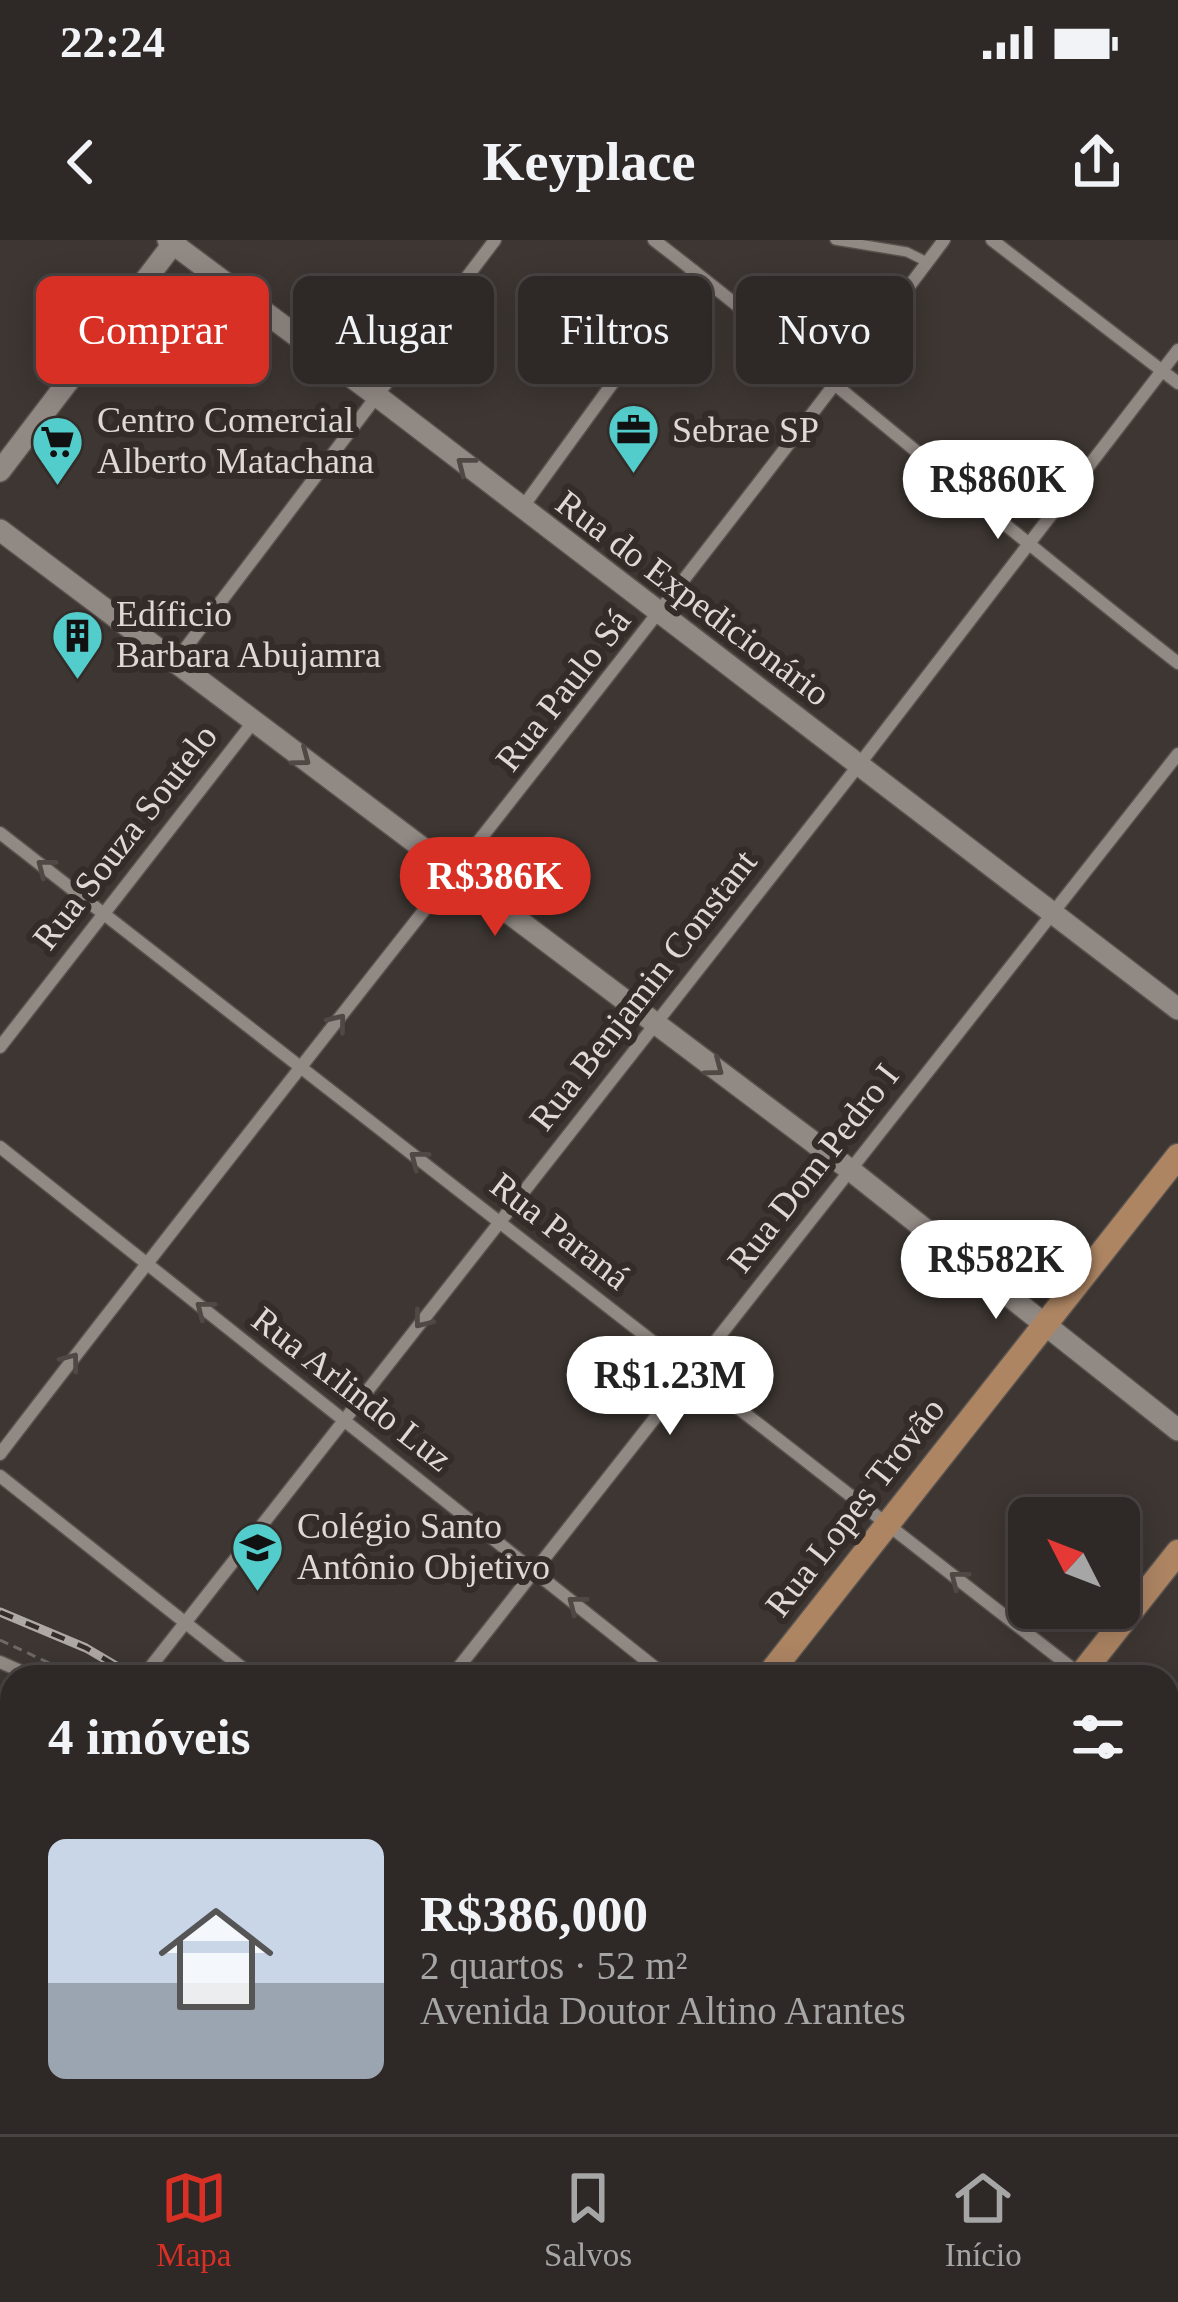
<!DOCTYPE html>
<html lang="pt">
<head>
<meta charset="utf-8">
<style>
	:root { --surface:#2e2826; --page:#36302e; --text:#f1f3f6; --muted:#a7a6a7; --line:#494443; --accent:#d93025 }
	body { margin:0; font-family:"Times New Roman",serif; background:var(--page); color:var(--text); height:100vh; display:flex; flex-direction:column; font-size:45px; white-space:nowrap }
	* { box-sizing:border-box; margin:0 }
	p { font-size:39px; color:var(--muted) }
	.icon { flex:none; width:66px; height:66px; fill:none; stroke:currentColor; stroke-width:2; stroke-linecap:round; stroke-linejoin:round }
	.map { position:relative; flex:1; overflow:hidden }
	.panel { position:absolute; left:0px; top:1425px; width:1179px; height:471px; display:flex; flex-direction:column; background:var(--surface); border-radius:36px 36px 0 0; box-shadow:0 6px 30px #0003,0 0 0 3px var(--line) }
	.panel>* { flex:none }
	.guide { position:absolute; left:36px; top:36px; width:1107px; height:108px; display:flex; gap:24px }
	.needle { width:78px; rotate:312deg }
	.controls { position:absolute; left:1008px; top:1257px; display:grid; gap:24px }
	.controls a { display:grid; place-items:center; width:132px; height:132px; border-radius:18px; background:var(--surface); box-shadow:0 6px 30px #0003,0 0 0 3px var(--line); font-size:60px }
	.price { position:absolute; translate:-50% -102px; padding:0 27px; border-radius:42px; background:#fff; color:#222; font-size:39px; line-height:78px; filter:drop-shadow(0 3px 6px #0008) }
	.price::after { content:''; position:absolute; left:50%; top:72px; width:36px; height:27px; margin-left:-18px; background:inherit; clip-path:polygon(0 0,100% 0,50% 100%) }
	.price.active { background:var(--accent); color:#fff }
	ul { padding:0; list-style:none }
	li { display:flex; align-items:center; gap:36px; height:300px; padding:0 48px }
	li span { display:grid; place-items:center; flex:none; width:336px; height:240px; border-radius:18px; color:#555 }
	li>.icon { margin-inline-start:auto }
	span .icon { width:144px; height:144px; fill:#fffc; stroke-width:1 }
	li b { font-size:51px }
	h2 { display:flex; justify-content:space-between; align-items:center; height:144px; padding:0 48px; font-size:51px }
	.tag { padding:0 42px; border-radius:18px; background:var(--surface); box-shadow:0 6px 30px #0003,0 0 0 3px var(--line); font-size:42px; line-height:108px }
	.tag.active { background:var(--accent); color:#fff }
	.status { display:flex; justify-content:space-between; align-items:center; height:84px; padding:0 60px; background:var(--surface); direction:ltr }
	.status svg { height:33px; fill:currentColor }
	header { display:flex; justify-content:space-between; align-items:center; height:156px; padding:0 48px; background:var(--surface); font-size:54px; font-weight:600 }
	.tabs { display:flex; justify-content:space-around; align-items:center; height:168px; border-top:3px solid var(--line); background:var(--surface); font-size:33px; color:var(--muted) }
	.tabs a { display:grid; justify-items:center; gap:6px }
	.tabs .active { color:var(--accent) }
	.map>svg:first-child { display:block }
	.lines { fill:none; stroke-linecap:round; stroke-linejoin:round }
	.service-casing { stroke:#58524e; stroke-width:12 }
	.minor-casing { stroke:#58524e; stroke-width:15 }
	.tertiary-casing { stroke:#58524e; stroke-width:24 }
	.secondary-casing { stroke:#58524e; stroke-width:27 }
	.path { stroke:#6f6965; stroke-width:3; stroke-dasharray:9 6; stroke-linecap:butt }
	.service { stroke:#918984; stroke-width:9 }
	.minor { stroke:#918984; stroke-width:12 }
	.tertiary { stroke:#918984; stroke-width:21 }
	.secondary { stroke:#ad8563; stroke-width:24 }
	.rail-casing { stroke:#afa9a6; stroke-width:9 }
	.rail { stroke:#332c28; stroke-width:4.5; stroke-dasharray:14; stroke-linecap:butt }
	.oneway { stroke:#4f4844 }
	.labels { text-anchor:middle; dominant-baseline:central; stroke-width:12; stroke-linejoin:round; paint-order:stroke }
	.poi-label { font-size:36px; fill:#ded9d6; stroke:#332c28; text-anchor:start }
	.street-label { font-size:36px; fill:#ded9d6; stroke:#332c28 }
</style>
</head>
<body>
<div class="status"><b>22:24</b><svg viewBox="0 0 49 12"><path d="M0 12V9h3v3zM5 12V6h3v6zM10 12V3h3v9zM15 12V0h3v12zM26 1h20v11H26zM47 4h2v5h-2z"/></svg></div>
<header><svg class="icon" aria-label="back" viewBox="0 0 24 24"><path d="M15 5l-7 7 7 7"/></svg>Keyplace<svg class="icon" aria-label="share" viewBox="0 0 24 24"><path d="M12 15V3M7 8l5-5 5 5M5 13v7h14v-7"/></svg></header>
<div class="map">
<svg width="1178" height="1894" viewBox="0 0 1178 1894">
	<rect width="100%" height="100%" fill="#3d3632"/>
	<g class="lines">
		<defs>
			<path id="service" d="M 835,0 L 907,12 L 927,22"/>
			<g id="minor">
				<path d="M 654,0 C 832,137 1000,285 1178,423"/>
				<path d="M 992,0 L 1178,143"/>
				<path d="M 522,268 L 694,31"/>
				<path d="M 175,422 L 495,0"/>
				<path d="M 0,593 L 1082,1436"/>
				<path d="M 0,807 L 254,481"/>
				<path d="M 0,907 L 667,1437"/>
				<path d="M 0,1214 C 311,807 636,410 944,0"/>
				<path d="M 0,1236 L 254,1437"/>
				<path d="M 0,1422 L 34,1437"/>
				<path d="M 152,1425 L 858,526 L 1178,110"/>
				<path d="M 451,1437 L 1178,514"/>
				<path d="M 1167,1505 L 1178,1514"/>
				<path d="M 0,1602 L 12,1593"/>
				<path d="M 1167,1823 L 1178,1810"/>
				<path d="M 1167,1834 L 1178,1843"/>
				<path d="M 0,1881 L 12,1878"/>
				<path d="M 312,1884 L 320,1894"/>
				<path d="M 546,1884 L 554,1894"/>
				<path d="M 814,1884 L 827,1894"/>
				<path d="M 919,1894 L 927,1884"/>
				<path d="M 1113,1894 L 1120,1884"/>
			</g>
			<g id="tertiary">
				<path d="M 168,0 L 377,156 L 1178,769"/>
				<path d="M 0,231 L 176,0"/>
				<path d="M 0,290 L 849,929 L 1178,1190"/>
			</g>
			<g id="secondary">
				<path d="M 767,1437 L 1178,916"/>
				<path d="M 1079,1437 L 1178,1312"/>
				<path d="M 0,1662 L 12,1665"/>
				<path d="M 0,1702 L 12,1707"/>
			</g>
		</defs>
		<use href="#service" class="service-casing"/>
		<use href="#minor" class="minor-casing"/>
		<use href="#tertiary" class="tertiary-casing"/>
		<use href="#secondary" class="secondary-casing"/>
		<g class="path">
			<path d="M 0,1400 L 79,1437"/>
			<path d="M 576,1884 L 584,1894"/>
		</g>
		<use href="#service" class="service"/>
		<use href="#minor" class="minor"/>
		<use href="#tertiary" class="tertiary"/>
		<use href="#secondary" class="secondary"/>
		<defs>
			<g id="rail">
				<path d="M 0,1372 L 86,1408 L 135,1437"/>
				<path d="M 600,1884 L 607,1894"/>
			</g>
		</defs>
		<use href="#rail" class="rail-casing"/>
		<use href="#rail" class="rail"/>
	</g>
	<defs><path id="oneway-chevron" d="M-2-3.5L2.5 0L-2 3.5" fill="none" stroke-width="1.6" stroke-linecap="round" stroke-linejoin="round" transform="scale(3)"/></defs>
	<g class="oneway">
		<use href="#oneway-chevron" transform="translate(465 225) rotate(-142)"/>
		<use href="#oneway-chevron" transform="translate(302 518) rotate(37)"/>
		<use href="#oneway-chevron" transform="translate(45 627) rotate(-142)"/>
		<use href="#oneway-chevron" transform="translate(338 782) rotate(-51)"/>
		<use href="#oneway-chevron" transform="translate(715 828) rotate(37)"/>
		<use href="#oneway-chevron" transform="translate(418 919) rotate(-142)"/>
		<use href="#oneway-chevron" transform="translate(204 1069) rotate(-142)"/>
		<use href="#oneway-chevron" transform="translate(422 1080) rotate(128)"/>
		<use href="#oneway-chevron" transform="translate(71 1121) rotate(-53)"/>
		<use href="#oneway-chevron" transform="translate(958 1339) rotate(-142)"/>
		<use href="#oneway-chevron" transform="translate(576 1364) rotate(-142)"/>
	</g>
	<defs>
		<symbol id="office-pin" viewBox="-11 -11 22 30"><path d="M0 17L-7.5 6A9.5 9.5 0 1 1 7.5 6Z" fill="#53cdcb" stroke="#332c28"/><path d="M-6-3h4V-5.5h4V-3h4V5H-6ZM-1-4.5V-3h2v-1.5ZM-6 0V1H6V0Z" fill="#111"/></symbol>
		<symbol id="supermarket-pin" viewBox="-11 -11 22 30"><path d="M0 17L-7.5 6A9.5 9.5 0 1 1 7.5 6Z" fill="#53cdcb" stroke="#332c28"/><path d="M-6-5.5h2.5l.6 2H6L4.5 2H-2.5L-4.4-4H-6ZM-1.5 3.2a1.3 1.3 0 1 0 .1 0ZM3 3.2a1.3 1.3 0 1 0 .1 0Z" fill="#111"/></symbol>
		<symbol id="building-pin" viewBox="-11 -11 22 30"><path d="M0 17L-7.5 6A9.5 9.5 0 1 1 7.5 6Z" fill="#53cdcb" stroke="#332c28"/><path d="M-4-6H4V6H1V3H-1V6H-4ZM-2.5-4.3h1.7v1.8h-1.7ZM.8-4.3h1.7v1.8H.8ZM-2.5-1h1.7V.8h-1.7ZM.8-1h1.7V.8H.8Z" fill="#111"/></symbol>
		<symbol id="school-pin" viewBox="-11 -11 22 30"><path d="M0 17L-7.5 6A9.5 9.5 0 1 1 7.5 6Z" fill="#53cdcb" stroke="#332c28"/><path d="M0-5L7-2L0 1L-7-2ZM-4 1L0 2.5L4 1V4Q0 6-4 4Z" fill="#111"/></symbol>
	</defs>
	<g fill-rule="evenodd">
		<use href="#office-pin" x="604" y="160" width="59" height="81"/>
		<use href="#supermarket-pin" x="28" y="172" width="59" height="81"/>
		<use href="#building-pin" x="48" y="366" width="59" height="81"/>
		<use href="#school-pin" x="228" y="1278" width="59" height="81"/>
	</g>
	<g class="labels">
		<g class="poi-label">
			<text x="97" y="180">Centro Comercial<tspan x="97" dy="41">Alberto Matachana</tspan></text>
			<text x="672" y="190">Sebrae SP</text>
			<text x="116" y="374">Edíficio<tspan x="116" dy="41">Barbara Abujamra</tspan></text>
			<text x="297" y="1286">Colégio Santo<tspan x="297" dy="41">Antônio Objetivo</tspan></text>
		</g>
		<g class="street-label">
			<text transform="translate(693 358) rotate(37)">Rua do Expedicionário</text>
			<text transform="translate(563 450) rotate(-52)">Rua Paulo Sá</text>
			<text transform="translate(125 597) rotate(-52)">Rua Souza Soutelo</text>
			<text transform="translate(643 750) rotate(-52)">Rua Benjamin Constant</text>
			<text transform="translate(813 928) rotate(-52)">Rua Dom Pedro I</text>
			<text transform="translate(560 991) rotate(38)">Rua Paraná</text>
			<text transform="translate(352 1149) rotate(38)">Rua Arlindo Luz</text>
			<text transform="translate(855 1267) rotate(-52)">Rua Lopes Trovão</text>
		</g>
	</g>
</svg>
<div class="controls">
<a><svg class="needle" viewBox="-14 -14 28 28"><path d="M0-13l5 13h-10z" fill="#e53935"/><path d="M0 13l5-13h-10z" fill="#a7a6a7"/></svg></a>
</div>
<b class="price" style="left:998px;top:302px">R$860K</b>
<b class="price active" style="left:495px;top:699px">R$386K</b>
<b class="price" style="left:996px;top:1082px">R$582K</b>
<b class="price" style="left:670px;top:1198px">R$1.23M</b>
<div class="guide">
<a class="tag active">Comprar</a>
<a class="tag">Alugar</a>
<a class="tag">Filtros</a>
<a class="tag">Novo</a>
</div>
<section class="panel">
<h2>4 imóveis<svg class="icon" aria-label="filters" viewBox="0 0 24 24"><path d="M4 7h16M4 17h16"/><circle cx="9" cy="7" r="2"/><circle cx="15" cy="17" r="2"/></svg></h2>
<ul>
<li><span style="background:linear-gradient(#c9d6e8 60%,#9aa5b1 0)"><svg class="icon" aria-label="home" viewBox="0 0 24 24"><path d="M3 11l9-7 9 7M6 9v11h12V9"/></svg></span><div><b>R$386,000</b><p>2 quartos · 52 m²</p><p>Avenida Doutor Altino Arantes</p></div></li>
</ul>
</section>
</div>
<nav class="tabs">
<a class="active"><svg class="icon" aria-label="map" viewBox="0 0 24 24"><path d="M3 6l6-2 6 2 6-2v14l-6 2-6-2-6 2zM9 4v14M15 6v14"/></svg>Mapa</a>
<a><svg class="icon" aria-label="saved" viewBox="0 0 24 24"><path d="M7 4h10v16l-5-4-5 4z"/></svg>Salvos</a>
<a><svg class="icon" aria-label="home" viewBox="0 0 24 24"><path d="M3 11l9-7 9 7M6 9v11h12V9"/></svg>Início</a>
</nav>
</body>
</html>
